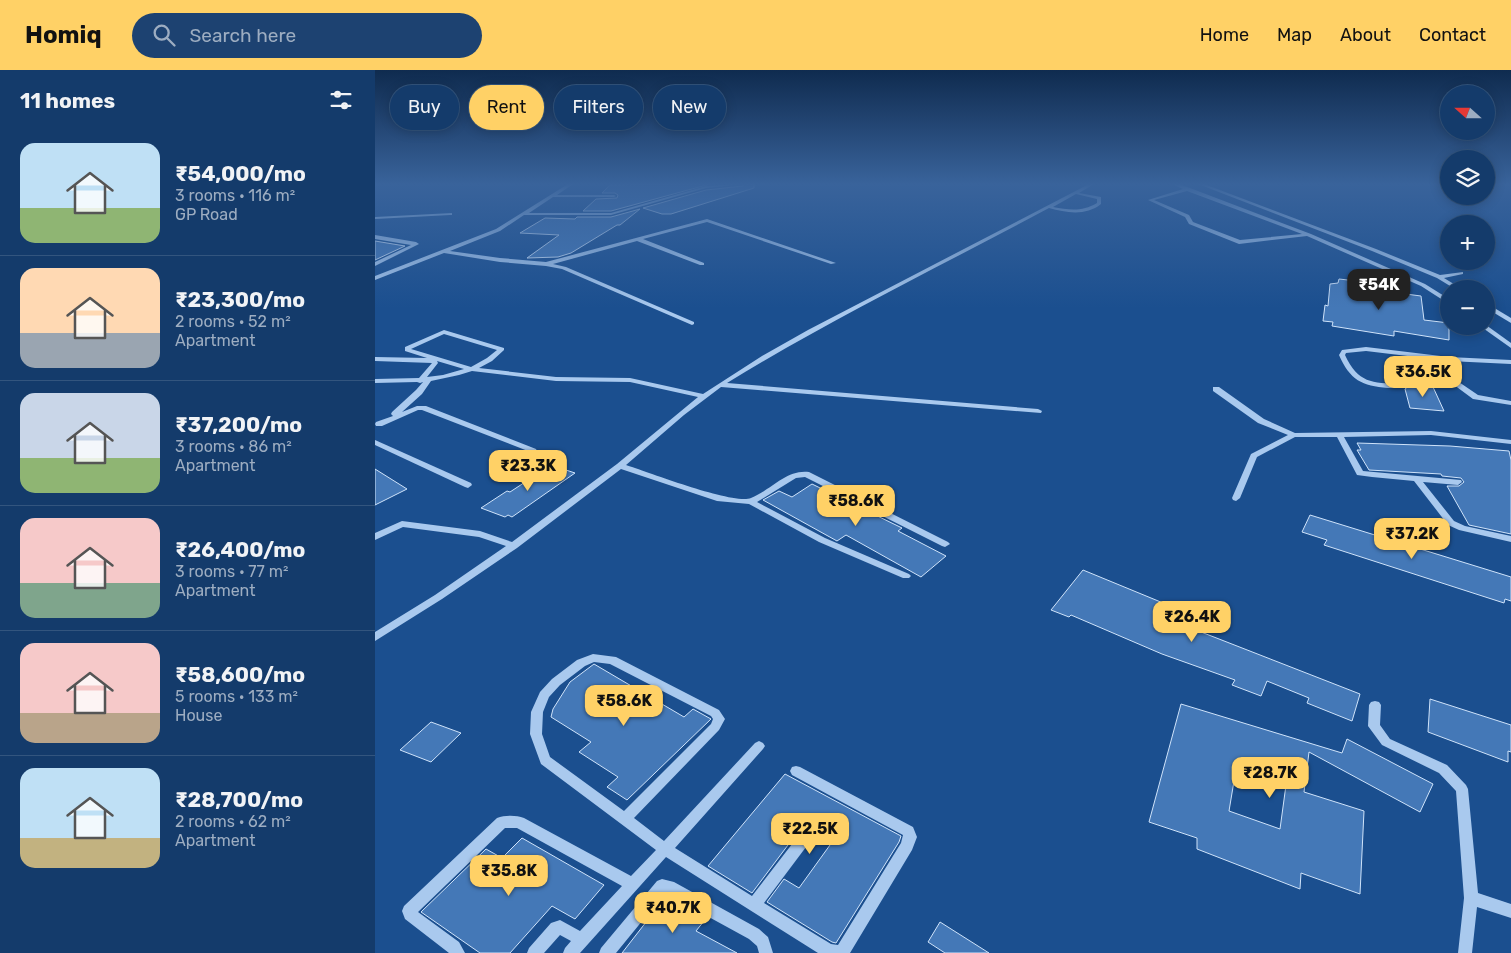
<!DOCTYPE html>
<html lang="en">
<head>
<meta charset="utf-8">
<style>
	:root { --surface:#143b6b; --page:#1d4271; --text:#f1f3f6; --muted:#9dadc1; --line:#33557e; --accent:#ffd166 }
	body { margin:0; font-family:Rubik,sans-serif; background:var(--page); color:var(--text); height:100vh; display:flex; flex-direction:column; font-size:19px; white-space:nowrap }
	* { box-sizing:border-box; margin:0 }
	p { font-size:16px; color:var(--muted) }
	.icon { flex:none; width:28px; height:28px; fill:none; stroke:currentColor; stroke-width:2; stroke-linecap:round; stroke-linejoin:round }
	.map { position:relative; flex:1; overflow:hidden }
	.drawer { display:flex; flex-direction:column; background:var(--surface); width:375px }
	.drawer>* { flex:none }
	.guide { position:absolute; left:15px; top:15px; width:475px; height:45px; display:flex; gap:10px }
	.needle { width:32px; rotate:291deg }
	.tools { position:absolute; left:1065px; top:15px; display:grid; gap:10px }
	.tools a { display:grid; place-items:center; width:55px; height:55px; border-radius:50%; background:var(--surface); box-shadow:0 2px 12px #0003,0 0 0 1px var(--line); font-size:25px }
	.price { position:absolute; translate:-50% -42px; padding:0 11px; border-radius:10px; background:var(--accent); color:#111; font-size:16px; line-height:32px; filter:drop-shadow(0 1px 2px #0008) }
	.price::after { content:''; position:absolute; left:50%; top:30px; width:15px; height:11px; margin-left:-8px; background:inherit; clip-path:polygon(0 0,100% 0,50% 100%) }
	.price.active { background:#222; color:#fff }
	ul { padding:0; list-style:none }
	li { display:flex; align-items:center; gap:15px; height:125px; padding:0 20px }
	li+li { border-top:1px solid var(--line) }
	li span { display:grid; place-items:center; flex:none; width:140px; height:100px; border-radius:15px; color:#555 }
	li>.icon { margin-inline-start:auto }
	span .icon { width:60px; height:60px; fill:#fffc; stroke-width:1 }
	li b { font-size:21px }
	h2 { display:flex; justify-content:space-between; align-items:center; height:60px; padding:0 20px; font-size:21px }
	.tag { padding:0 18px; border-radius:22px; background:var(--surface); box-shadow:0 2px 12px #0003,0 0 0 1px var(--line); font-size:18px; line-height:45px }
	.tag.active { background:var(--accent); color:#111 }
	header { display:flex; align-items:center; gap:30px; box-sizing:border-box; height:70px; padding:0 25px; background:var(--accent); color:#111 }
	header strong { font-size:24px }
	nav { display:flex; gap:28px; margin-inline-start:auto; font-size:18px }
	.search { width:350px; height:45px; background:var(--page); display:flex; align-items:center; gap:12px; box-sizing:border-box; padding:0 18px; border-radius:28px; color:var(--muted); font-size:19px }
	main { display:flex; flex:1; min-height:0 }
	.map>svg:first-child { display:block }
	.building { fill:#4478b7; stroke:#cfe3fa; fill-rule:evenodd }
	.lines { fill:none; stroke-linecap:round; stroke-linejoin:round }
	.minor { fill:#a9c9ee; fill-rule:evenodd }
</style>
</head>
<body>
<header>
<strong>Homiq</strong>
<div class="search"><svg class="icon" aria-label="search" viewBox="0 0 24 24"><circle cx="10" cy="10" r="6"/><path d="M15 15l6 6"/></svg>Search here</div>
<nav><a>Home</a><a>Map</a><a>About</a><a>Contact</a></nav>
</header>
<main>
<section class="drawer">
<h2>11 homes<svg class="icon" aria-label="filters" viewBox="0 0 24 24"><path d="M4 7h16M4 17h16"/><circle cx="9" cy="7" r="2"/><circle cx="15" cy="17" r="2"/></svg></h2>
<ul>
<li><span style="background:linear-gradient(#bfe0f5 65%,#8fb573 0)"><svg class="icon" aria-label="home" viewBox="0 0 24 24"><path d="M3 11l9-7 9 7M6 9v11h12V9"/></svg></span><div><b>₹54,000/mo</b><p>3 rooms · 116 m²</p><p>GP Road</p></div></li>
<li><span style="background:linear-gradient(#ffd9b3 65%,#9aa5b1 0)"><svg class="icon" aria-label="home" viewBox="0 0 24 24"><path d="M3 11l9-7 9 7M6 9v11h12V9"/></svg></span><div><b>₹23,300/mo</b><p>2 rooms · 52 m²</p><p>Apartment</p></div></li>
<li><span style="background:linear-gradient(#c9d6e8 65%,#8fb573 0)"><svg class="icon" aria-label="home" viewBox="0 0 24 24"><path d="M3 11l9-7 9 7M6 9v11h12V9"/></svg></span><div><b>₹37,200/mo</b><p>3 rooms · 86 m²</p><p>Apartment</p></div></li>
<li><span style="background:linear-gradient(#f6c9c9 65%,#7fa58c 0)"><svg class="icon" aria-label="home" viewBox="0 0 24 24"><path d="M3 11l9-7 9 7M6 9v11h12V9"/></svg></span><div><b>₹26,400/mo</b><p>3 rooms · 77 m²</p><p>Apartment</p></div></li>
<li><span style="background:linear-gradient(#f6c9c9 70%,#b9a48a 0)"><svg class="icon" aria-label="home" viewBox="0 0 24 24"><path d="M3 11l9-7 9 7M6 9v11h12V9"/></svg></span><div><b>₹58,600/mo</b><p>5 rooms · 133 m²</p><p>House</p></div></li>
<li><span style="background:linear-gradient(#bfe0f5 70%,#c2b280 0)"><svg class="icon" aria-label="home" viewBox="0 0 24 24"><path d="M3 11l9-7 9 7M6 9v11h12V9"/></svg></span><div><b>₹28,700/mo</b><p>2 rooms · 62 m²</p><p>Apartment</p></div></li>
</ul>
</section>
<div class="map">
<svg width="1136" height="883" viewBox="0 0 1136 883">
	<rect width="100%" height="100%" fill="#1b4f8f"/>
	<g class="building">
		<path d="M 311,114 L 335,114 L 236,141 L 208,141 L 221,129 L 242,128 L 243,125 L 240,123 L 227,123 L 235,115 Z"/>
		<path d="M 370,114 L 379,114 L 379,118 L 296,144 L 287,144 L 268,138 L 331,120 L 368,116 Z"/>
		<path d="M 265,139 L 245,155 L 242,155 L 196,183 L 183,187 L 152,188 L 184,165 L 145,163 L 170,148 L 200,149 L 202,147 L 236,147 Z"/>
		<path d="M 0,171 L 30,176 L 0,190 Z"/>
		<path d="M 964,209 L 1000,213 L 1000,220 L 1046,226 L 1049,250 L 1074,253 L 1074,270 L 1019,261 L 1019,266 L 957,256 L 958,252 L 948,251 L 950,235 L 953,236 L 955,214 L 963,213 Z"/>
		<path d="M 1035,315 L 1058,317 L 1069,341 L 1035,338 L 1030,319 Z"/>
		<path d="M 982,373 L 1075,376 L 1134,381 L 1136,390 L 1136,464 L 1094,455 L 1072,416 L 1084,416 L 1089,412 L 1086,408 L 1067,406 L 1066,404 L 994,400 L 982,380 L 986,380 Z"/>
		<path d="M 176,395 L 200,403 L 137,447 L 133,445 L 130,447 L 106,438 L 132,421 L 135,422 Z"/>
		<path d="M 0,399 L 32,419 L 0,435 Z"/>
		<path d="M 437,414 L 527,458 L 523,461 L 571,486 L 546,507 L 471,465 L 462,471 L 388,430 L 404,421 L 417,427 Z"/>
		<path d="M 935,445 L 1136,507 L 1136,531 L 1130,529 L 1129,533 L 949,475 L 952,470 L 927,462 Z"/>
		<path d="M 708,500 L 810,542 L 803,553 L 985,624 L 977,651 L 932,633 L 934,628 L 892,611 L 886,626 L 857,615 L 860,610 L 787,584 L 696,545 L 694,547 L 676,540 Z"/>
		<path d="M 219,594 L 309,647 L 318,639 L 336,649 L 252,730 L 232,717 L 243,707 L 204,682 L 216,672 L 176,647 L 178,639 L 195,612 Z"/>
		<path d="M 1055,629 L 1136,655 L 1136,682 L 1133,681 L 1133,692 L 1053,662 Z"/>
		<path d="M 806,634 L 967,683 L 972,669 L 1058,714 L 1045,742 L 934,682 L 929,722 L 989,741 L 985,824 L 926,803 L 925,819 L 822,779 L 822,768 L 774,752 ZM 861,699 L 911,715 L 905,759 L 854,741 Z"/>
		<path d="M 56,652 L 86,663 L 56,692 L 25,680 Z"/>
		<path d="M 410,704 L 526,766 L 524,772 L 461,873 L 457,872 L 392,832 L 409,809 L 424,818 L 455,775 L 425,759 L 377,823 L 333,796 Z"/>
		<path d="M 147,768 L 229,815 L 200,849 L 177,836 L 135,883 L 105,883 L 46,842 L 111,779 L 127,788 Z"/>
		<path d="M 289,829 L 329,851 L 321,861 L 362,883 L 247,883 Z"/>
		<path d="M 565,852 L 614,883 L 570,883 L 553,872 Z"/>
	</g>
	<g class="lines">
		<g class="minor">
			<path d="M 193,114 L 198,114 L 182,125 L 239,125 L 241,126 L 239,127 L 178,127 L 154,143 L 236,143 L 331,116 L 368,114 L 331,118 L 236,145 L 149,145 L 125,161 L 75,181 L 125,188 L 171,192 L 332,149 L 461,193 L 456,194 L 332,152 L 268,169 L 329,193 L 329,195 L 325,195 L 262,171 L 178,194 L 191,197 L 319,252 L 319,254 L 317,255 L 187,199 L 171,196 L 125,192 L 69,183 L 0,210 L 0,206 L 121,159 Z"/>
			<path d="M 714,114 L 719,114 L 704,123 L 726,127 L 726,134 C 711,146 692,143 674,138 C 566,196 456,249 352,313 L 663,339 L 667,341 L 666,343 L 346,317 L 309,345 L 251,395 C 273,402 358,435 376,428 C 395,421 411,399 434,402 L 573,472 L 575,474 L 570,477 L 567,476 L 430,407 L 421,408 L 382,432 L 450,468 L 534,504 L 536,506 L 534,508 L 528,508 L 444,472 L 374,434 L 342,431 L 246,399 L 142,478 L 67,529 L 0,571 L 0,562 L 60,525 L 131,476 L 104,467 L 28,457 L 0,470 L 0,463 L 27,451 L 105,461 L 137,472 L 242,394 L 323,327 L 255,312 L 181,311 L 97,301 L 84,305 L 56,311 L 47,324 L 27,342 L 42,336 L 51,336 L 161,379 L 162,381 L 161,383 L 158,383 L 47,340 L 43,340 L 7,356 L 1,356 L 0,354 L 1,352 L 18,346 L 16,344 L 17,342 L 41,320 L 48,312 L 45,313 L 42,312 L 0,313 L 0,309 L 44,308 L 57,293 L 0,291 L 0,287 L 52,288 L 30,281 L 30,277 L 69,260 L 129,278 L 129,280 L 117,291 L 104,298 L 181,307 L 255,308 L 328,324 L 387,286 L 433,260 ZM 701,124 L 722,129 L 722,133 C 707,142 694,140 678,137 ZM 69,264 L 122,280 L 112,288 L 96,297 L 36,279 ZM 62,291 L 89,299 L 68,305 L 52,307 L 63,293 Z"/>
			<path d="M 797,114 L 803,114 L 815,118 L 936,164 L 1050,214 L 1074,229 L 1074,234 L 1046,216 L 932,166 L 864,174 L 814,154 L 810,147 L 773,130 L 808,119 ZM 812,121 L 927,164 L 865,170 L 818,152 L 814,145 L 779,130 Z"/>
			<path d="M 823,114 L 829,114 L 1001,179 L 1065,205 L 1088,202 L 1088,204 L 1069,208 L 1087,219 L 1080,219 L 1062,208 L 997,181 Z"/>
			<path d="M 77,143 L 77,145 L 75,145 L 0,149 L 0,147 Z"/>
			<path d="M 0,165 L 41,172 L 44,174 L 0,196 L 0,192 L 36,175 L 0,169 Z"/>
			<path d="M 1111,233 L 1136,248 L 1136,253 L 1111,238 Z"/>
			<path d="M 1111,255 L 1136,273 L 1136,278 L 1105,256 Z"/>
			<path d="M 991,277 L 1074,287 L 1136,290 L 1136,294 L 1074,291 L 991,281 L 971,283 L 970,285 C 983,313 997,313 1025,314 L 1024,306 L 1026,303 L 1028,302 L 1075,306 L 1103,325 L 1136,331 L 1136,335 L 1098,329 L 1071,309 L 1031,306 L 1033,315 C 1027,319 1020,318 1013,318 C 987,316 975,310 964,285 L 967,280 Z"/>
			<path d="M 838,317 L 844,317 L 889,349 L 920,363 L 1056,361 L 1136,370 L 1136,374 L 1056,365 L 969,367 L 988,401 L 1086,410 L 1087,412 L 1083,415 L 1048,412 L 1079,451 L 1090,456 L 1136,466 L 1136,472 L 1084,460 L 1073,455 L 1039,411 L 997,407 L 982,405 L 962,367 L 920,367 L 882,387 L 865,428 L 861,431 L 858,430 L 857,428 L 876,384 L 913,365 L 883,353 L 838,321 Z"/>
			<path d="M 0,370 L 96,413 L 97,415 L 93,418 L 90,417 L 0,375 Z"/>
			<path d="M 218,584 L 241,587 L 344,640 L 350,649 L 344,660 L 259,748 L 289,771 L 380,673 L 384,671 L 388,673 L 390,676 L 388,679 L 300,778 L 377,826 L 424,765 L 429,763 L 434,765 L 436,769 L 434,773 L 389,833 L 456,874 L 463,875 L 526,773 L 528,765 L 417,705 L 415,701 L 417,697 L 421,696 L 425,697 L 538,757 L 542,767 L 537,780 L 475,883 L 443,883 L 291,787 L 205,883 L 188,883 L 190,878 L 196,871 L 185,865 L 169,883 L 152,883 L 154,878 L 176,853 L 185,850 L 205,861 L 247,816 L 142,758 L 130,758 L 43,842 L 84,872 L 90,883 L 74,883 L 30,849 L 27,841 L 29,836 L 122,748 C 130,745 141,745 149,748 L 256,806 L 281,780 L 166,694 L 155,664 L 156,642 L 165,622 L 177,609 L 202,590 ZM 219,592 L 235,594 L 336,646 L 338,649 L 336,654 L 249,741 L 175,687 L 167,664 L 168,642 L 174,627 L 185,615 L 210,596 Z"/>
			<path d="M 1000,631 L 1004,632 L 1006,635 L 1005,655 L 1015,669 L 1072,695 L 1091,715 L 1093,719 L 1103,823 L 1136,834 L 1136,848 L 1102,837 L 1097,883 L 1083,883 L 1089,828 L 1081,721 L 1064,703 L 1007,675 L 993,656 L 994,635 L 996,632 Z"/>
			<path d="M 287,809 L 299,812 L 384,859 L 393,867 L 398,883 L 384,883 L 382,876 L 374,869 L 290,823 L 241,883 L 224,883 L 226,878 L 282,811 Z"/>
		</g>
	</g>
	<linearGradient id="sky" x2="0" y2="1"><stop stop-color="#0f2b4f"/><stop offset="0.48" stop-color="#39639b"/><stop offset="1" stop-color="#39639b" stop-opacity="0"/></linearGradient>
	<rect width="1136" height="238" fill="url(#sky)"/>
</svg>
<div class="tools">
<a><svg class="needle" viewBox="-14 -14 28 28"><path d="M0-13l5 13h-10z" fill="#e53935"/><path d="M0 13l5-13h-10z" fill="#9dadc1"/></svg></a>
<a><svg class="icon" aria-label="layers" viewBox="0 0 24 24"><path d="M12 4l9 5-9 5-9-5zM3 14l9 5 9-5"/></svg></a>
<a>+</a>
<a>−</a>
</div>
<b class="price active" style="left:1004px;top:241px">₹54K</b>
<b class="price" style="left:1048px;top:328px">₹36.5K</b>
<b class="price" style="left:153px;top:422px">₹23.3K</b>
<b class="price" style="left:481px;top:457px">₹58.6K</b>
<b class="price" style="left:1037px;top:490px">₹37.2K</b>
<b class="price" style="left:817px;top:573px">₹26.4K</b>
<b class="price" style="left:249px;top:657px">₹58.6K</b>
<b class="price" style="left:895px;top:729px">₹28.7K</b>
<b class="price" style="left:435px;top:785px">₹22.5K</b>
<b class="price" style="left:134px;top:827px">₹35.8K</b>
<b class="price" style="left:298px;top:864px">₹40.7K</b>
<div class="guide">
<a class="tag">Buy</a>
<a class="tag active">Rent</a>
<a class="tag">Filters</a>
<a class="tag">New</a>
</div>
</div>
</main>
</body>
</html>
